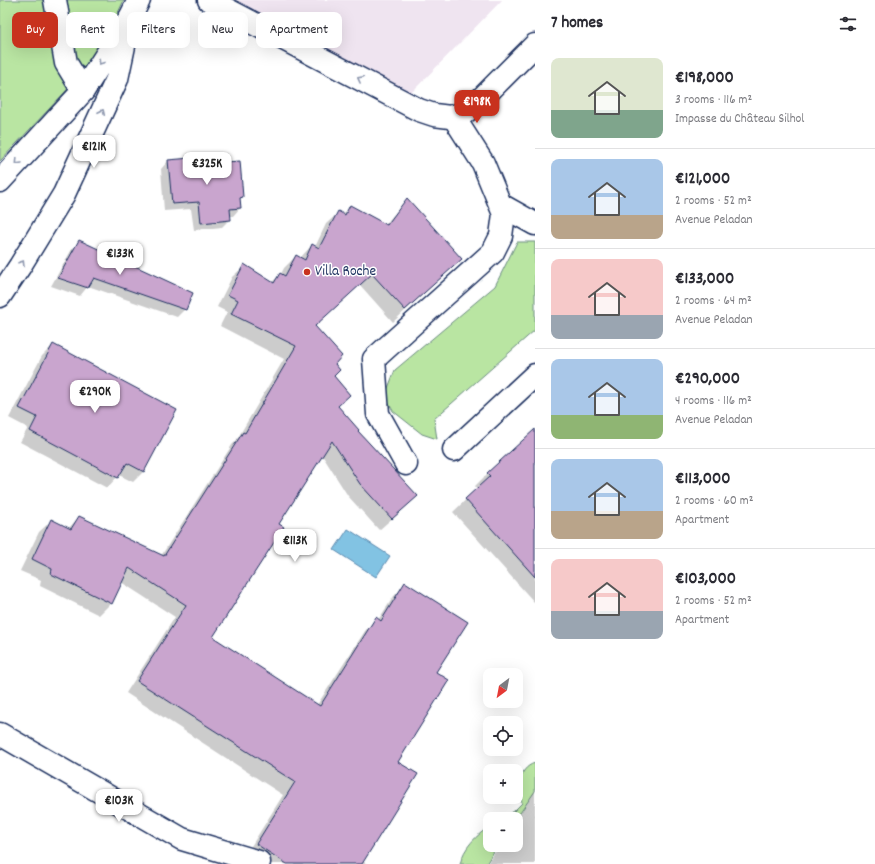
<!DOCTYPE html>
<html lang="en">
<head>
<meta charset="utf-8">
<style>
	:root { --surface:#fff; --page:#f2f2f3; --text:#2b2b33; --muted:#7c7c81; --line:#e1e1e2; --accent:#c8321e }
	body { margin:0; font-family:Dekko,sans-serif; background:var(--page); color:var(--text); height:100vh; display:flex; flex-direction:column; font-size:15px; white-space:nowrap }
	* { box-sizing:border-box; margin:0 }
	p { font-size:13px; color:var(--muted) }
	.icon { flex:none; width:22px; height:22px; fill:none; stroke:currentColor; stroke-width:2; stroke-linecap:round; stroke-linejoin:round }
	.map { position:relative; flex:1; overflow:hidden }
	.details { display:flex; flex-direction:column; background:var(--surface); width:340px }
	.details>* { flex:none }
	.guide { position:absolute; left:12px; top:12px; width:380px; height:36px; display:flex; gap:8px }
	.needle { width:26px; rotate:212deg }
	.controls { position:absolute; left:483px; top:668px; display:grid; gap:8px }
	.controls a { display:grid; place-items:center; width:40px; height:40px; border-radius:8px; background:var(--surface); box-shadow:0 4px 16px #0002; font-size:20px }
	.price { position:absolute; translate:-50% -34px; padding:0 9px; border-radius:8px; background:#fff; color:#222; font-size:13px; line-height:26px; filter:drop-shadow(0 1px 2px #0008) }
	.price::after { content:''; position:absolute; left:50%; top:24px; width:12px; height:9px; margin-left:-6px; background:inherit; clip-path:polygon(0 0,100% 0,50% 100%) }
	.price.active { background:var(--accent); color:#fff }
	ul { padding:0; list-style:none }
	li { display:flex; align-items:center; gap:12px; height:100px; padding:0 16px }
	li+li { border-top:1px solid var(--line) }
	li span { display:grid; place-items:center; flex:none; width:112px; height:80px; border-radius:8px; color:#555 }
	li>.icon { margin-inline-start:auto }
	span .icon { width:48px; height:48px; fill:#fffc; stroke-width:1 }
	li b { font-size:17px }
	h2 { display:flex; justify-content:space-between; align-items:center; height:48px; padding:0 16px; font-size:17px }
	.chip { padding:0 14px; border-radius:8px; background:var(--surface); box-shadow:0 4px 16px #0002; font-size:14px; line-height:36px }
	.chip.active { background:var(--accent); color:#fff }
	main { display:flex; flex:1; min-height:0 }
	.map>svg:first-child { display:block }
	.built { fill:#efe4f0 }
	.green { fill:#b9e5a2; stroke:#6a8a80 }
	.water { fill:#82c3e3; stroke:#5988ae }
	.shadow { fill:#0003 }
	.building { fill:#c9a5ce; stroke:#1b2f5e }
	.lines { fill:none; stroke-linecap:round; stroke-linejoin:round }
	.minor-casing { stroke:#1b2f5e; stroke-width:25 }
	.minor { stroke:#fff; stroke-width:22 }
	.oneway { stroke:#8d97ae }
	.poi-dot { fill:#c8321e; stroke:#fff; stroke-width:1.5 }
	.labels { text-anchor:middle; dominant-baseline:central; stroke-width:3; stroke-linejoin:round; paint-order:stroke }
	.poi-label { font-size:15px; fill:#1b2f5e; stroke:#fff; text-anchor:start }
</style>
</head>
<body>
<main>
<div class="map">
<svg width="535" height="864" viewBox="0 0 535 864">
	<rect width="100%" height="100%" fill="#fff"/>
	<filter id="ink" filterUnits="userSpaceOnUse"><feTurbulence type="fractalNoise" baseFrequency=".025" numOctaves="2"/><feDisplacementMap in="SourceGraphic" scale="8" xChannelSelector="R" yChannelSelector="G"/><feConvolveMatrix kernelMatrix="1 2 1 2 8 2 1 2 1" color-interpolation-filters="sRGB"/></filter>
	<g filter="url(#ink)">
		<path class="built" d="M 233,0 L 502,0 L 411,93 Z"/>
		<g class="green">
			<path d="M 0,0 L 124,0 L 115,19 L 94,58 L 65,92 L 0,161 Z"/>
			<path d="M 517,242 L 535,242 L 535,330 L 434,419 L 437,439 L 422,434 L 393,411 L 385,396 L 395,370 L 495,286 Z"/>
			<path d="M 535,763 L 535,791 L 516,819 L 502,819 L 514,811 L 522,803 C 520,789 516,769 535,763 Z"/>
			<path d="M 490,826 L 490,845 L 498,845 L 486,864 L 460,864 C 464,847 476,836 490,826 Z"/>
		</g>
		<path class="water" d="M 348,529 L 390,556 L 376,577 L 334,550 Z"/>
		<g class="shadow">
			<path d="M 168,161 L 225,164 L 242,197 L 239,200 L 240,208 L 233,216 L 229,216 L 230,219 L 222,227 L 194,230 L 191,209 L 164,211 L 161,169 Z"/>
			<path d="M 407,200 L 461,259 L 393,322 L 360,285 L 314,326 L 334,364 L 332,376 L 337,406 L 357,431 L 404,508 L 379,530 L 348,496 L 322,455 L 278,524 L 211,637 L 317,705 L 365,631 L 376,619 L 378,620 L 394,596 L 406,584 L 435,672 L 397,762 L 362,861 L 367,864 L 257,864 L 245,856 L 283,795 L 126,693 L 175,617 L 121,582 L 111,603 L 99,615 L 40,586 L 41,580 L 20,571 L 39,532 L 51,521 L 68,529 L 79,517 L 161,556 L 232,445 L 236,441 L 284,359 L 220,326 L 227,312 L 217,307 L 232,277 L 244,266 L 271,283 L 281,274 L 284,268 L 296,256 L 300,258 L 312,245 L 315,247 L 326,224 L 338,213 L 342,215 L 351,206 L 385,225 L 396,212 Z"/>
			<path d="M 80,242 L 185,309 L 177,317 L 88,286 L 80,296 L 51,286 L 72,249 Z"/>
			<path d="M 53,345 L 175,411 L 143,472 L 133,482 L 119,475 L 107,488 L 20,442 L 28,428 L 9,418 L 42,356 Z"/>
			<path d="M 535,431 L 535,603 L 453,512 L 477,489 L 475,486 L 487,474 Z"/>
			<path d="M 535,791 L 535,864 L 487,864 L 500,845 L 516,845 L 516,820 Z"/>
		</g>
		<g class="building">
			<path d="M 226,155 L 226,162 L 240,161 L 243,197 L 240,198 L 241,208 L 230,209 L 231,220 L 201,223 L 199,202 L 172,204 L 168,160 Z"/>
			<path d="M 407,198 L 462,259 L 405,310 L 372,274 L 315,326 L 342,356 L 335,364 L 340,370 L 334,376 L 350,395 L 338,406 L 359,430 L 358,431 L 418,496 L 392,519 L 360,484 L 332,441 L 279,524 L 284,527 L 213,637 L 320,706 L 376,617 L 381,621 L 405,582 L 468,622 L 436,672 L 449,680 L 398,762 L 418,774 L 362,864 L 287,864 L 256,844 L 295,782 L 137,681 L 186,605 L 129,568 L 112,604 L 51,574 L 52,569 L 32,559 L 51,519 L 71,529 L 79,516 L 164,556 L 243,432 L 245,433 L 296,346 L 231,314 L 238,300 L 228,295 L 244,264 L 274,283 L 280,273 L 285,276 L 296,255 L 305,260 L 312,244 L 319,248 L 338,211 L 345,215 L 350,205 L 387,225 Z"/>
			<path d="M 79,240 L 193,293 L 186,310 L 94,278 L 88,288 L 58,278 Z"/>
			<path d="M 53,344 L 177,410 L 144,472 L 127,463 L 118,478 L 30,431 L 37,417 L 19,408 Z"/>
			<path d="M 535,429 L 535,577 L 465,499 L 490,476 L 487,473 Z"/>
		</g>
		<g class="lines">
			<defs>
				<g id="minor">
					<path d="M 55,0 L 66,63 L 83,91"/>
					<path d="M 209,0 L 419,110 L 434,115 L 450,117 L 464,113 L 477,103 L 535,45"/>
					<path d="M 0,181 L 83,91 L 130,18 L 139,0"/>
					<path d="M 501,205 L 535,224"/>
					<path d="M 0,296 L 20,266 L 64,194 L 117,79 L 130,18"/>
					<path d="M 454,450 L 535,375"/>
					<path d="M 406,464 L 378,414 L 374,359 L 493,252 L 501,236 L 504,214 L 483,163 L 453,116"/>
					<path d="M 0,734 L 182,839 L 259,862"/>
				</g>
			</defs>
			<use href="#minor" class="minor-casing"/>
			<use href="#minor" class="minor"/>
		</g>
		<defs><path id="oneway-chevron" d="M-2-3.5L2.5 0L-2 3.5" fill="none" stroke-width="1.6" stroke-linecap="round" stroke-linejoin="round"/></defs>
		<g class="oneway">
			<use href="#oneway-chevron" transform="translate(101 62) rotate(123)"/>
			<use href="#oneway-chevron" transform="translate(360 79) rotate(-152)"/>
			<use href="#oneway-chevron" transform="translate(102 112) rotate(-65)"/>
			<use href="#oneway-chevron" transform="translate(18 162) rotate(133)"/>
			<use href="#oneway-chevron" transform="translate(22 263) rotate(-58)"/>
		</g>
	</g>
	<circle class="poi-dot" cx="307" cy="272" r="4"/>
	<g class="labels">
		<g class="poi-label">
			<text x="315" y="272">Villa Roche</text>
		</g>
	</g>
</svg>
<div class="controls">
<a><svg class="needle" viewBox="-14 -14 28 28"><path d="M0-13l5 13h-10z" fill="#e53935"/><path d="M0 13l5-13h-10z" fill="#7c7c81"/></svg></a>
<a><svg class="icon" aria-label="locate" viewBox="0 0 24 24"><circle cx="12" cy="12" r="6"/><path d="M12 2v4M12 18v4M2 12h4M18 12h4"/></svg></a>
<a>+</a>
<a>−</a>
</div>
<b class="price active" style="left:477px;top:124px">€198K</b>
<b class="price" style="left:94px;top:169px">€121K</b>
<b class="price" style="left:207px;top:186px">€325K</b>
<b class="price" style="left:120px;top:276px">€133K</b>
<b class="price" style="left:95px;top:414px">€290K</b>
<b class="price" style="left:295px;top:563px">€113K</b>
<b class="price" style="left:119px;top:823px">€103K</b>
<div class="guide">
<a class="chip active">Buy</a>
<a class="chip">Rent</a>
<a class="chip">Filters</a>
<a class="chip">New</a>
<a class="chip">Apartment</a>
</div>
</div>
<section class="details">
<h2>7 homes<svg class="icon" aria-label="filters" viewBox="0 0 24 24"><path d="M4 7h16M4 17h16"/><circle cx="9" cy="7" r="2"/><circle cx="15" cy="17" r="2"/></svg></h2>
<ul>
<li><span style="background:linear-gradient(#dfe7d0 65%,#7fa58c 0)"><svg class="icon" aria-label="home" viewBox="0 0 24 24"><path d="M3 11l9-7 9 7M6 9v11h12V9"/></svg></span><div><b>€198,000</b><p>3 rooms · 116 m²</p><p>Impasse du Château Silhol</p></div></li>
<li><span style="background:linear-gradient(#a9c7e8 70%,#b9a48a 0)"><svg class="icon" aria-label="home" viewBox="0 0 24 24"><path d="M3 11l9-7 9 7M6 9v11h12V9"/></svg></span><div><b>€121,000</b><p>2 rooms · 52 m²</p><p>Avenue Peladan</p></div></li>
<li><span style="background:linear-gradient(#f6c9c9 70%,#9aa5b1 0)"><svg class="icon" aria-label="home" viewBox="0 0 24 24"><path d="M3 11l9-7 9 7M6 9v11h12V9"/></svg></span><div><b>€133,000</b><p>2 rooms · 64 m²</p><p>Avenue Peladan</p></div></li>
<li><span style="background:linear-gradient(#a9c7e8 70%,#8fb573 0)"><svg class="icon" aria-label="home" viewBox="0 0 24 24"><path d="M3 11l9-7 9 7M6 9v11h12V9"/></svg></span><div><b>€290,000</b><p>4 rooms · 116 m²</p><p>Avenue Peladan</p></div></li>
<li><span style="background:linear-gradient(#a9c7e8 65%,#b9a48a 0)"><svg class="icon" aria-label="home" viewBox="0 0 24 24"><path d="M3 11l9-7 9 7M6 9v11h12V9"/></svg></span><div><b>€113,000</b><p>2 rooms · 60 m²</p><p>Apartment</p></div></li>
<li><span style="background:linear-gradient(#f6c9c9 65%,#9aa5b1 0)"><svg class="icon" aria-label="home" viewBox="0 0 24 24"><path d="M3 11l9-7 9 7M6 9v11h12V9"/></svg></span><div><b>€103,000</b><p>2 rooms · 52 m²</p><p>Apartment</p></div></li>
</ul>
</section>
</main>
</body>
</html>
